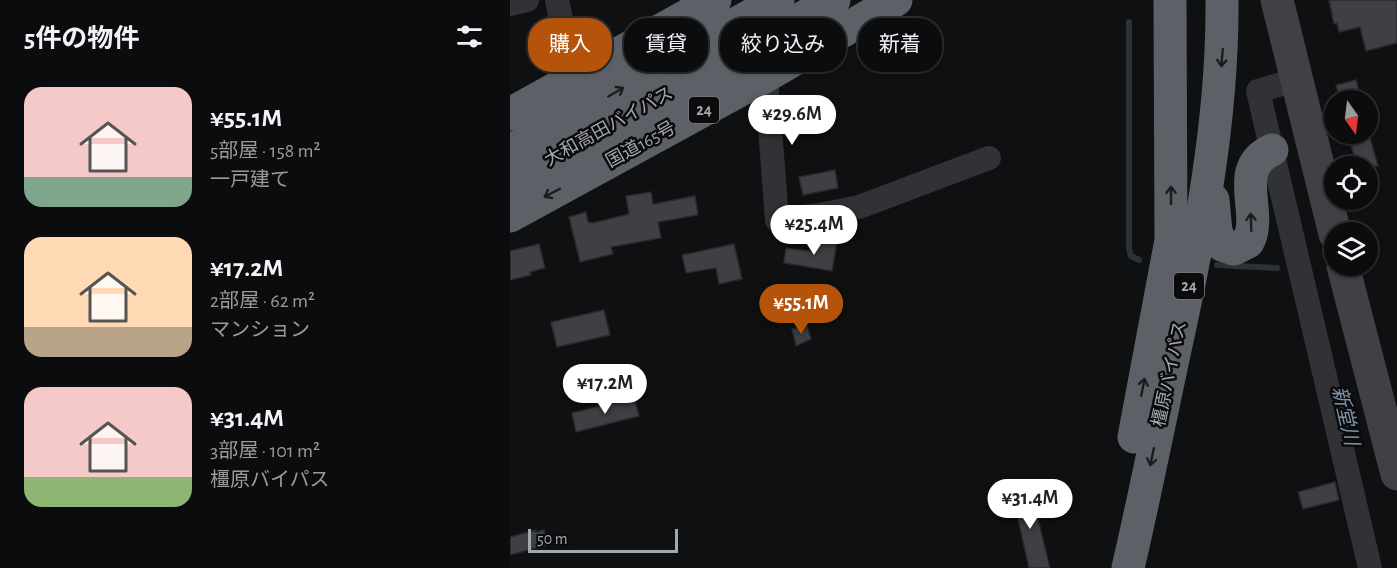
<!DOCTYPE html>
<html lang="ja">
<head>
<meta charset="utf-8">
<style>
	:root { --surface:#0b0c0d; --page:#191a1b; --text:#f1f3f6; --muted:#9a9b9d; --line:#2b2c2e; --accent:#b45309 }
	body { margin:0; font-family:"Alegreya Sans","Noto Sans JP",sans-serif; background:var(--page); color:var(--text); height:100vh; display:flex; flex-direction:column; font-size:22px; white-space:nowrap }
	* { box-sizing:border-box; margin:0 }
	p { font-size:20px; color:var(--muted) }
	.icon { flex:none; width:33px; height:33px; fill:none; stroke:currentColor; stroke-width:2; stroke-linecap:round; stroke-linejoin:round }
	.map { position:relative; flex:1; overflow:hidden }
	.drawer { display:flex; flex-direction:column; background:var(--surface); width:510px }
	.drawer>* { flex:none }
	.guide { position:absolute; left:18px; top:18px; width:570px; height:54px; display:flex; gap:12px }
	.needle { width:39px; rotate:166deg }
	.fabs { position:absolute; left:814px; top:90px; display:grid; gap:12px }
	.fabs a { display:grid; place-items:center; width:54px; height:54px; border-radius:50%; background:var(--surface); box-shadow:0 2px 4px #0004,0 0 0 2px var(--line); font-size:30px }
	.scale { position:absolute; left:18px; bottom:15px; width:150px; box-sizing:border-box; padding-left:6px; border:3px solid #a2a7b0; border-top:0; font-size:16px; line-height:21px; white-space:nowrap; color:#a2a7b0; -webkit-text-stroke:4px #0b0b0c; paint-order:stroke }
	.price { position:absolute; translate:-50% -51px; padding:0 14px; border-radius:21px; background:#fff; color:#222; font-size:20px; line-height:39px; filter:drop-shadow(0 2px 3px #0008) }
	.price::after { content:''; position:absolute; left:50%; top:36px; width:18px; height:14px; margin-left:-9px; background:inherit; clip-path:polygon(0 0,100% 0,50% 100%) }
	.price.active { background:var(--accent); color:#fff }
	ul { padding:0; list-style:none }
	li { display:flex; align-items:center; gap:18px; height:150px; padding:0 24px }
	li span { display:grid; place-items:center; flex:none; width:168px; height:120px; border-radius:18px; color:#555 }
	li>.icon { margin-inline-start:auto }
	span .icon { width:72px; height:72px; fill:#fffc; stroke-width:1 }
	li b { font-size:26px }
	h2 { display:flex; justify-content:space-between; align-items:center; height:72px; padding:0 24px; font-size:26px }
	.tag { padding:0 21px; border-radius:24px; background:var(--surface); box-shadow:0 2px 4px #0004,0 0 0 2px var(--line); font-size:21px; line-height:54px }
	.tag.active { background:var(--accent); color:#fff }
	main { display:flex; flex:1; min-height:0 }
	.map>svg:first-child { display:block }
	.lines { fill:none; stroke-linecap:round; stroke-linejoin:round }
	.stream { stroke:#2a3238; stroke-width:6 }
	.building { fill:#3f4044; stroke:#2a2a2d; stroke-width:1.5 }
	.street { stroke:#313235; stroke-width:24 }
	.secondary { stroke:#3f4145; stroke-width:33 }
	.highway { stroke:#5d6066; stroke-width:33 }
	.oneway { stroke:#1b1c1e }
	.labels { text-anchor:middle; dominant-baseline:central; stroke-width:5; stroke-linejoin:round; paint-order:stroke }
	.shield { fill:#0b0b0c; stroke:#75787f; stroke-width:1.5 }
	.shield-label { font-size:16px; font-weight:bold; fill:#a2a7b0 }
	.street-label { font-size:18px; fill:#a2a7b0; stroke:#0b0b0c }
	.water-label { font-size:20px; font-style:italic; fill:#7b95aa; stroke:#0b0b0c }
</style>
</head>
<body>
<main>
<section class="drawer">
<h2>5件の物件<svg class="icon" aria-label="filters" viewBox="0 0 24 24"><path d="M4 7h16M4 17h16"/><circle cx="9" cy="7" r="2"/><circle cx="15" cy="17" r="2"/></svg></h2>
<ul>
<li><span style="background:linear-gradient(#f6c9c9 75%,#7fa58c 0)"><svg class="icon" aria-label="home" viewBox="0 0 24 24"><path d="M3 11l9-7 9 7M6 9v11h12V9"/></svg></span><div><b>¥55.1M</b><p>5部屋 · 158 m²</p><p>一戸建て</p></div></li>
<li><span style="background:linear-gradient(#ffd9b3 75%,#b9a48a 0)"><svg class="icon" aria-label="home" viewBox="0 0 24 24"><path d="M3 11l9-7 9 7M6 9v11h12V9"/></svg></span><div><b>¥17.2M</b><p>2部屋 · 62 m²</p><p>マンション</p></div></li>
<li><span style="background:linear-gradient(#f6c9c9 75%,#8fb573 0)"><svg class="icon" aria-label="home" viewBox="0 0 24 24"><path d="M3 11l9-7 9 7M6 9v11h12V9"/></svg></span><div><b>¥31.4M</b><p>3部屋 · 101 m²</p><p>橿原バイパス</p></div></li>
</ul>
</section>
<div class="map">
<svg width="887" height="568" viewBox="0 0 887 568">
	<rect width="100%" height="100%" fill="#0f1011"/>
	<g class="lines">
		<g class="stream">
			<path d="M 619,22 L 619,249 L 621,256 L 629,260"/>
			<path d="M 707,265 L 767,268"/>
		</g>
	</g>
	<g class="building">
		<path d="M 819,0 L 887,0 L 887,43 L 856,51 L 850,27 L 829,32 L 827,23 L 824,24 Z"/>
		<path d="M 846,80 L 851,100 L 830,100 L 826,85 Z"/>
		<path d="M 838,134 L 859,134 L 868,166 L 847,166 Z"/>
		<path d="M 325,170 L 328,188 L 293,195 L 289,177 Z"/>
		<path d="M 141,192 L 143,204 L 185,196 L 188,215 L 148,222 L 151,238 L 101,247 L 103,254 L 70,262 L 59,217 L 76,212 L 78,222 L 83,223 L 119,214 L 116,196 Z"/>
		<path d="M 308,239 L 327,242 L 322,271 L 274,263 L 276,248 L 306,252 Z"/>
		<path d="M 29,244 L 35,268 L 20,272 L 21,275 L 0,280 L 0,251 Z"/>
		<path d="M 224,244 L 232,279 L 209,284 L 206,268 L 176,273 L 172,255 Z"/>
		<path d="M 94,310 L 100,335 L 47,347 L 41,322 Z"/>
		<path d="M 297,325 L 301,339 L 286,346 L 282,329 Z"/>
		<path d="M 124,397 L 129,416 L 66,432 L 62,413 Z"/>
		<path d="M 825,482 L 829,500 L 793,509 L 788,492 Z"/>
		<path d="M 519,487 L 526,511 L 540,568 L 519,568 L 502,492 Z"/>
		<path d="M 26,530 L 26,532 L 34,530 L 38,545 L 0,555 L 0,537 Z"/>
	</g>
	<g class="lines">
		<g class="street">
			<path d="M 47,0 L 63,79"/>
			<path d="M 0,4 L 17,0"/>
			<path d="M 256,76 L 267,220 L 310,215 L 349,207 L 479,158"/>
			<path d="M 785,80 L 748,91 L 860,568"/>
		</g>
		<g class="secondary">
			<path d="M 767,0 L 825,234"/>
			<path d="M 833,266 L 887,474"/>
		</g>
		<g class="highway">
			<path d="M 0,114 L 205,0"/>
			<path d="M 0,151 L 268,0"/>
			<path d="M 0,182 L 324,0"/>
			<path d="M 703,200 L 706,232 L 712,245 L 724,249 L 738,242 C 754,212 721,169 762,150"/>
			<path d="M 0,216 L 256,76 L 386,0"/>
			<path d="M 624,437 L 661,240 L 660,0"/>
			<path d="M 618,568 C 634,499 648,429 663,359 C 689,241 713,122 712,0"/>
		</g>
	</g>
	<defs><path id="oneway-shaft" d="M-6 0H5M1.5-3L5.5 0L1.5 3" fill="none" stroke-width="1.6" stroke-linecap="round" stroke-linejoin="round" transform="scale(1.5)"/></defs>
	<g class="oneway">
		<use href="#oneway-shaft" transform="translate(712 58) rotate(95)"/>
		<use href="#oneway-shaft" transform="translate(106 92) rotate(-30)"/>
		<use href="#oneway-shaft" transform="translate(42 193) rotate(152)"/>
		<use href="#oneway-shaft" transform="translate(661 195) rotate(-90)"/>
		<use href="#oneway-shaft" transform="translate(741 222) rotate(-92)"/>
		<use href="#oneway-shaft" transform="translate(633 387) rotate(-79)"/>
		<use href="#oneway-shaft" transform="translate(642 457) rotate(102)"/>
	</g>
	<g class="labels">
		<g class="shield">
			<rect x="179" y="97" width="30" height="26" rx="4.5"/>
			<rect x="664" y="273" width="30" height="26" rx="4.5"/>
		</g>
		<g class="shield-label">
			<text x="194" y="110">24</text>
			<text x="679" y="286">24</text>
		</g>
		<g class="street-label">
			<text transform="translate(99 127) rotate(-29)">大和高田バイパス</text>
			<text transform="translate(131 145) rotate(-29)">国道165号</text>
			<text transform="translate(660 374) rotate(-78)">橿原バイパス</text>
		</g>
		<g class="water-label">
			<text transform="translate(835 416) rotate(77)">新堂川</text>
		</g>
	</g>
</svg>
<div class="fabs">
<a><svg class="needle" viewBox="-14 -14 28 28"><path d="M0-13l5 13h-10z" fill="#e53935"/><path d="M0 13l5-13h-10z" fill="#9a9b9d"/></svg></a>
<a><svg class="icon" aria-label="locate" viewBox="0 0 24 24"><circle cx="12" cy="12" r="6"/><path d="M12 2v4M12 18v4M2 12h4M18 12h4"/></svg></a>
<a><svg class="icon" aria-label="layers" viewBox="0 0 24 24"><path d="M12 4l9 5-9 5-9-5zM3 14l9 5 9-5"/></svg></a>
</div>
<div class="scale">50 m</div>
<b class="price" style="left:282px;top:146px">¥29.6M</b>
<b class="price" style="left:304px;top:256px">¥25.4M</b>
<b class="price active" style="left:291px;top:335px">¥55.1M</b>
<b class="price" style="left:95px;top:415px">¥17.2M</b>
<b class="price" style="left:520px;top:530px">¥31.4M</b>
<div class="guide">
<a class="tag active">購入</a>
<a class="tag">賃貸</a>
<a class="tag">絞り込み</a>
<a class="tag">新着</a>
</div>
</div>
</main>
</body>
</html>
